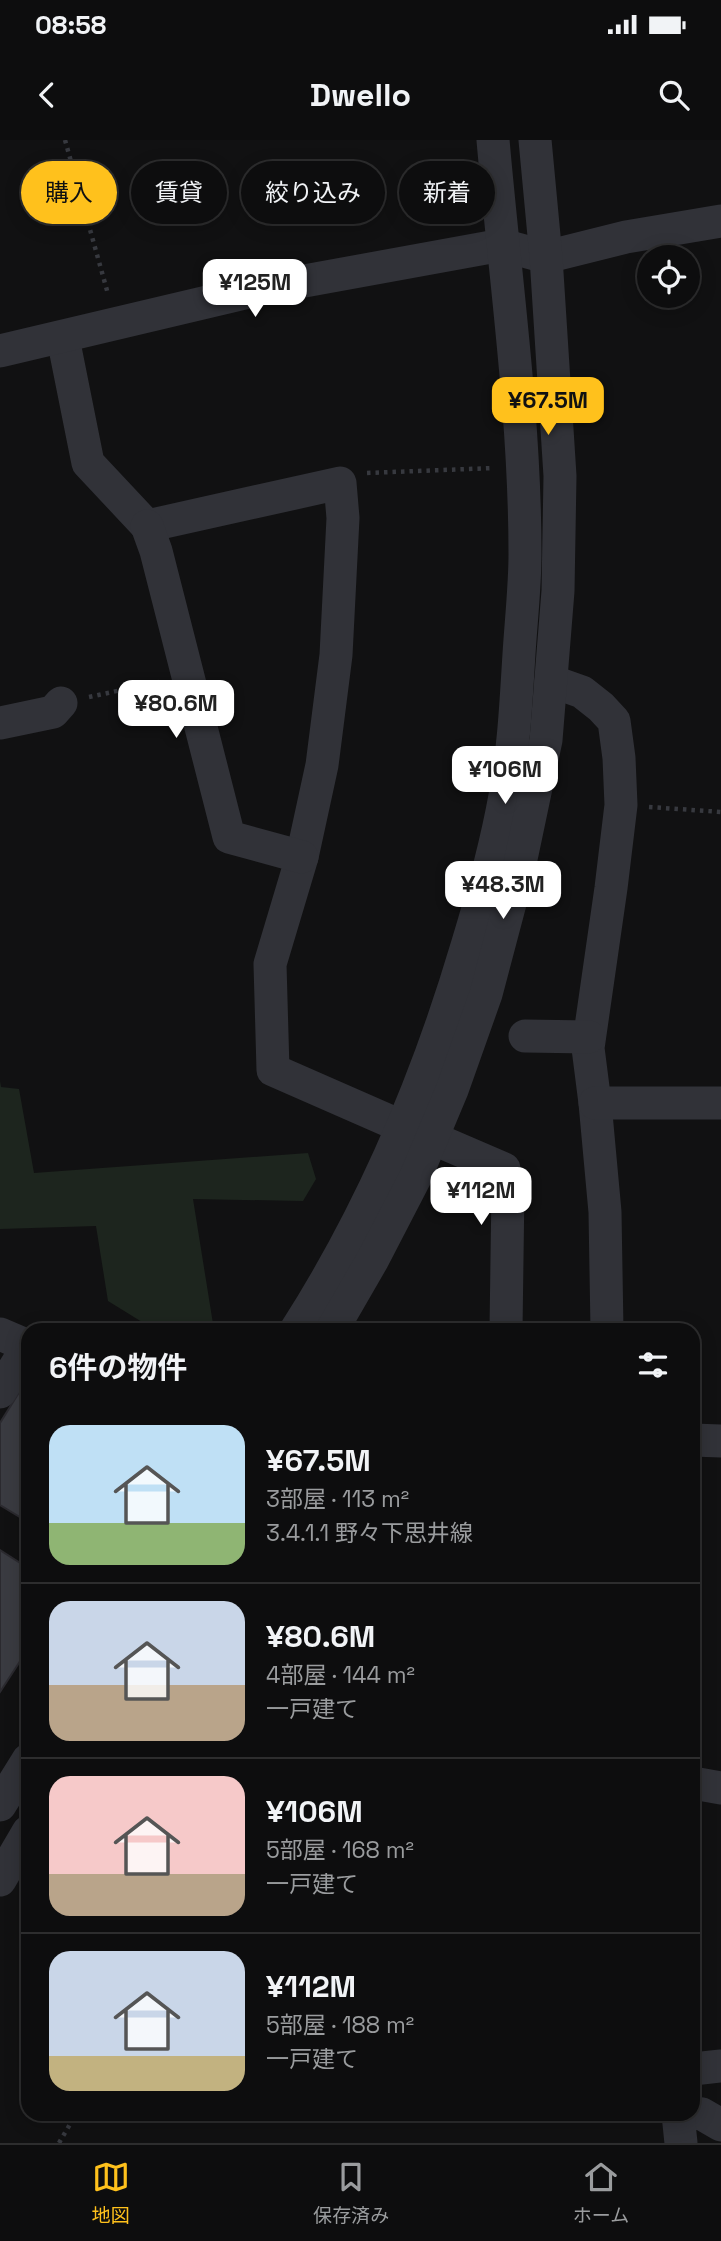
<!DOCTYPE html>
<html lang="ja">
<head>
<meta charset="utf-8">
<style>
	:root { --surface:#0d0d0e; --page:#161617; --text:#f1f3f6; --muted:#9a9c9e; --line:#2d2d2e; --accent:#ffc11c }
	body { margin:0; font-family:"Space Grotesk","Noto Sans JP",sans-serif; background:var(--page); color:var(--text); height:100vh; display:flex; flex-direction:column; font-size:26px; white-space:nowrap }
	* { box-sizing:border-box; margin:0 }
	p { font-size:23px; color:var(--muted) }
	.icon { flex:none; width:38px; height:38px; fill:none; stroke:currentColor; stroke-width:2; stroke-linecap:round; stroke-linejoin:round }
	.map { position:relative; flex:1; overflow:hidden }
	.panel { position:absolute; left:21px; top:1183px; width:679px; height:798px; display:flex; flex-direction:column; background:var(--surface); border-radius:21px; box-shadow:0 4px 18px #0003,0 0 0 2px var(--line) }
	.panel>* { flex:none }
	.top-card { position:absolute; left:21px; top:21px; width:679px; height:63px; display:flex; gap:14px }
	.buttons { position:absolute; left:637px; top:105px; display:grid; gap:14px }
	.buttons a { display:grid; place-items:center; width:63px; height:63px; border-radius:50%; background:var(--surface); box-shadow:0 4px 18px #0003,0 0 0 2px var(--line); font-size:35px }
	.price { position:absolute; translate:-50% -60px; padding:0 16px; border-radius:14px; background:#fff; color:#222; font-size:23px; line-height:46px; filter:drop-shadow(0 2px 4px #0008) }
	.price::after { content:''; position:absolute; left:50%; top:42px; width:21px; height:16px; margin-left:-10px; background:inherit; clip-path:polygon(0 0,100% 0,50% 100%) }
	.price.selected { background:var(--accent); color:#111 }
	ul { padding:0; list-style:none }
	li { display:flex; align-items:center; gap:21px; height:175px; padding:0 28px }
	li+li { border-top:2px solid var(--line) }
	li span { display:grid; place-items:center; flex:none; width:196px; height:140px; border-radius:21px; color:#555 }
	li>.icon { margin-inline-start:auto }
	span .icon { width:84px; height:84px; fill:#fffc; stroke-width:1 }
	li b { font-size:30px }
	h2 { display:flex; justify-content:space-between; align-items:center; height:84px; padding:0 28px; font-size:30px }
	.tag { padding:0 24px; border-radius:32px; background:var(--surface); box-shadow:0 4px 18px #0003,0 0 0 2px var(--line); font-size:24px; line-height:63px }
	.tag.selected { background:var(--accent); color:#111 }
	.status { display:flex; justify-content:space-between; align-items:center; height:49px; padding:0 35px; background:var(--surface); direction:ltr }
	.status svg { height:19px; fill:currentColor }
	header { display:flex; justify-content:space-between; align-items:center; height:91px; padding:0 28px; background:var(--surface); font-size:32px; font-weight:600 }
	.tab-bar { display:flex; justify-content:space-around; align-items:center; height:98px; border-top:2px solid var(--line); background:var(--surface); font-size:19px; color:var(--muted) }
	.tab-bar a { display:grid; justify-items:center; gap:4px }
	.tab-bar .selected { color:var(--accent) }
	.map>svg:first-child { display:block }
	.green { fill:#1d251e }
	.building { fill:#3a3b41; stroke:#2b2a2f; stroke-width:2 }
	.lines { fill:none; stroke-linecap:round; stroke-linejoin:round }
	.path { stroke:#37393f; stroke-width:4.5; stroke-dasharray:3.5 5; stroke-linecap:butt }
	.minor { stroke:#313238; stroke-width:33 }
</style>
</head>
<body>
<div class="status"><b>08:58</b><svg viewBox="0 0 49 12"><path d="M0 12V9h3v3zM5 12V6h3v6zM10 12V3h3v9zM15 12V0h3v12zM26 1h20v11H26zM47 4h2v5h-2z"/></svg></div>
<header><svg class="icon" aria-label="back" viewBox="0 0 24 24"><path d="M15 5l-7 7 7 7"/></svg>Dwello<svg class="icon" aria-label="search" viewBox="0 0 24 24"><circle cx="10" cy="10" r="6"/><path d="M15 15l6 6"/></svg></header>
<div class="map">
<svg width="721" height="2003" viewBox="0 0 721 2003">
	<rect width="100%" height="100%" fill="#111112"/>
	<path class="green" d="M 0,941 L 1,947 L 19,949 L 34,1033 L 308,1013 L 316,1039 L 303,1061 L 193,1059 L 214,1190 L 155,1190 L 108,1161 L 96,1086 L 0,1089 Z"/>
	<g class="building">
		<path d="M 23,1246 L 28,1250 L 28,1382 L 0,1365 L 0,1283 Z"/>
		<path d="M 0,1410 L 28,1428 L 28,1509 L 0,1552 Z"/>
	</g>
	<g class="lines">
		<g class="path">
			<path d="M 65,0 L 108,154"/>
			<path d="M 367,333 L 494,328"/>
			<path d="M 89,557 L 159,542"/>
			<path d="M 649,667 L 721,672"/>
			<path d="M 59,2003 L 76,1974"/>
		</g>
		<g class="minor">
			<path d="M 63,198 L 88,323 L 147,386 L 340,343 L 343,378 L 336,515 L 322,625 L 302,717 L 270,824 L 273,930 L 403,987"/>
			<path d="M 0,211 L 266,148 L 502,105 L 546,117 L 626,97 L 721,81"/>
			<path d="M 147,386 L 156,411 L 229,697 L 302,717"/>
			<path d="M 551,541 L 582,552 L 601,567 L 614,581 L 619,618 L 621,665 L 611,748 L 588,908 L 595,963 L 605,1072 L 607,1190"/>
			<path d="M 0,583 L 53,572 L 61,563"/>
			<path d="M 525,896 L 589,897"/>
			<path d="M 595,963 L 721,963"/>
			<path d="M 432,998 L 504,1029 L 508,1047 L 506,1190"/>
			<path d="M 296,1190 C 372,1071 427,941 467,806 C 482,757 496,706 505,656 C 514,609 516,561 519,514 C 521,481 525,447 525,414 C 525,276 505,138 493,0"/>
			<path d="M 332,1190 L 373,1119 L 416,1036 L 452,950 L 486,854 L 518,733 L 546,600 L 558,451 L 560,336 L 546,117 L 535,0"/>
			<path d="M 0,1194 L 28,1206 L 0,1252"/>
			<path d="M 693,1300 L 721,1301"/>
			<path d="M 693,1643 L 721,1648"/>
			<path d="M 0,1665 L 28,1620"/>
			<path d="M 0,1740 L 28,1692"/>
			<path d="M 693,1929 L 721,1926"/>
			<path d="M 693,1973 L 702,1974 L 721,1985"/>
			<path d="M 678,1974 L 681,2003"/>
		</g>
	</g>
</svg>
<div class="buttons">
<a><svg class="icon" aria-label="locate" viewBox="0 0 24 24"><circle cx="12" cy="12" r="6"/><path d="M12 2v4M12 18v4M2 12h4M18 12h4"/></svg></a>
</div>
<b class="price" style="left:255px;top:179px">¥125M</b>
<b class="price selected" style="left:548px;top:297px">¥67.5M</b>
<b class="price" style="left:176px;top:600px">¥80.6M</b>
<b class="price" style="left:505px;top:666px">¥106M</b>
<b class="price" style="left:503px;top:781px">¥48.3M</b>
<b class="price" style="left:481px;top:1087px">¥112M</b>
<div class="top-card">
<a class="tag selected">購入</a>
<a class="tag">賃貸</a>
<a class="tag">絞り込み</a>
<a class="tag">新着</a>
</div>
<section class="panel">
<h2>6件の物件<svg class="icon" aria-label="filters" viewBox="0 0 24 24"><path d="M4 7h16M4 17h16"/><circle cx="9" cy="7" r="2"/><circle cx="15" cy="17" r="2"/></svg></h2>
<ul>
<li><span style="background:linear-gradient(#bfe0f5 70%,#8fb573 0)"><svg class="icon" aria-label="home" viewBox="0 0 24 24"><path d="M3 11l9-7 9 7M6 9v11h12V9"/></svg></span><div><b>¥67.5M</b><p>3部屋 · 113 m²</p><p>3.4.1.1 野々下思井線</p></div></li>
<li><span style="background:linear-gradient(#c9d6e8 60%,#b9a48a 0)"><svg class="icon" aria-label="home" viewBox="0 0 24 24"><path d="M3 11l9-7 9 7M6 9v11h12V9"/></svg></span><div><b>¥80.6M</b><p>4部屋 · 144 m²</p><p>一戸建て</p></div></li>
<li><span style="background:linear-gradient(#f6c9c9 70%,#b9a48a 0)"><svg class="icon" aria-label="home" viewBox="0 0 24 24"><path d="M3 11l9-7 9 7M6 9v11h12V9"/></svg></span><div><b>¥106M</b><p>5部屋 · 168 m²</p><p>一戸建て</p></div></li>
<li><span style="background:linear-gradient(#c9d6e8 75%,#c2b280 0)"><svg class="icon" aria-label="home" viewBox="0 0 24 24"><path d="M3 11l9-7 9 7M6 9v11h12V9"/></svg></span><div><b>¥112M</b><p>5部屋 · 188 m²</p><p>一戸建て</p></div></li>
</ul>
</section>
</div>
<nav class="tab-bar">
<a class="selected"><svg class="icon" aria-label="map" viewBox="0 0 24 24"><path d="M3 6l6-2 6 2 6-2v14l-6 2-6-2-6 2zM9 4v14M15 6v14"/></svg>地図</a>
<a><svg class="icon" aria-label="saved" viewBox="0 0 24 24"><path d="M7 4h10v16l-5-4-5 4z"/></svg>保存済み</a>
<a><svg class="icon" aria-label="home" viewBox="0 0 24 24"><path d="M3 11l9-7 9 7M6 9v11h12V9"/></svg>ホーム</a>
</nav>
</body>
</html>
